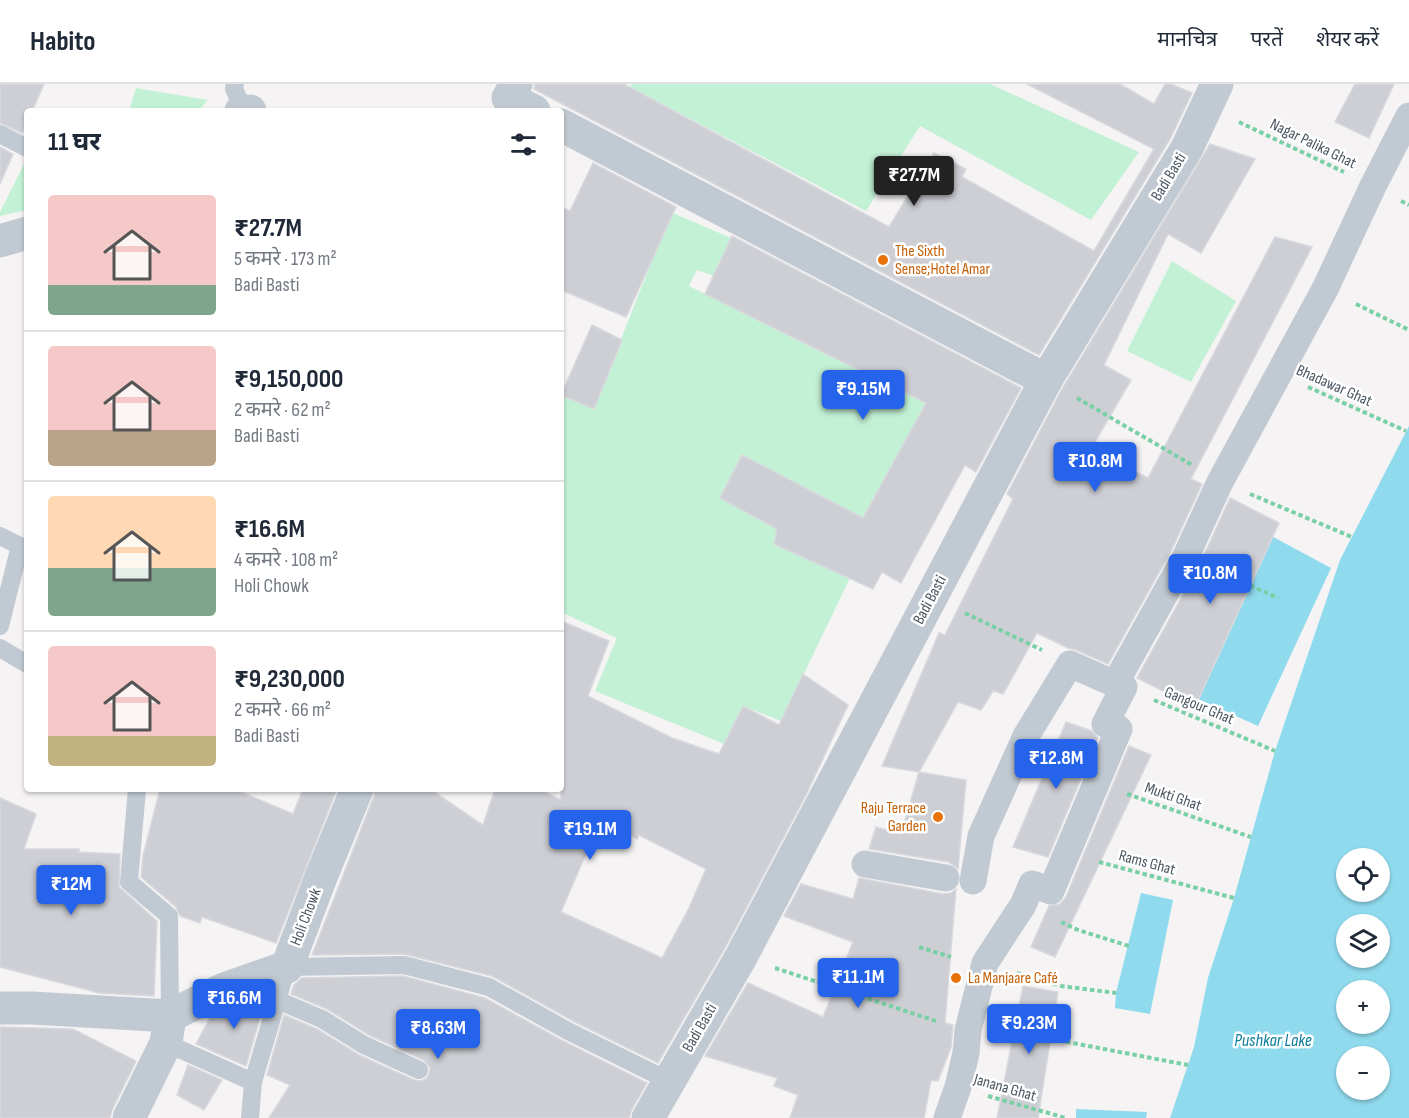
<!DOCTYPE html>
<html lang="hi">
<head>
<meta charset="utf-8">
<style>
	:root { --surface:#fff; --page:#f6f6f7; --text:#1f2937; --muted:#747a83; --line:#e0e1e3; --accent:#2563eb }
	body { margin:0; font-family:"Sofia Sans Condensed","Noto Sans Devanagari",sans-serif; background:var(--page); color:var(--text); height:100vh; display:flex; flex-direction:column; font-size:22px; white-space:nowrap }
	* { box-sizing:border-box; margin:0 }
	p { font-size:20px; color:var(--muted) }
	.icon { flex:none; width:33px; height:33px; fill:none; stroke:currentColor; stroke-width:2; stroke-linecap:round; stroke-linejoin:round }
	.map { position:relative; flex:1; overflow:hidden }
	.details { position:absolute; left:24px; top:24px; width:540px; height:684px; display:flex; flex-direction:column; background:var(--surface); border-radius:6px; box-shadow:0 2px 4px #0004 }
	.details>* { flex:none }
	.controls { position:absolute; left:1336px; top:764px; display:grid; gap:12px }
	.controls a { display:grid; place-items:center; width:54px; height:54px; border-radius:50%; background:var(--surface); box-shadow:0 2px 4px #0004; font-size:30px }
	.price { position:absolute; translate:-50% -51px; padding:0 14px; border-radius:6px; background:var(--accent); color:#fff; font-size:20px; line-height:39px; filter:drop-shadow(0 2px 3px #0008) }
	.price::after { content:''; position:absolute; left:50%; top:36px; width:18px; height:14px; margin-left:-9px; background:inherit; clip-path:polygon(0 0,100% 0,50% 100%) }
	.price.current { background:#222; color:#fff }
	ul { padding:0; list-style:none }
	li { display:flex; align-items:center; gap:18px; height:150px; padding:0 24px }
	li+li { border-top:2px solid var(--line) }
	li span { display:grid; place-items:center; flex:none; width:168px; height:120px; border-radius:6px; color:#555 }
	li>.icon { margin-inline-start:auto }
	span .icon { width:72px; height:72px; fill:#fffc; stroke-width:1 }
	li b { font-size:26px }
	h2 { display:flex; justify-content:space-between; align-items:center; height:72px; padding:0 24px; font-size:26px }
	header { display:flex; align-items:center; gap:36px; box-sizing:border-box; height:84px; padding:0 30px; background:var(--surface); border-bottom:2px solid var(--line) }
	header strong { font-size:28px }
	nav { display:flex; gap:33px; margin-inline-start:auto; font-size:21px }
	.map>svg:first-child { display:block }
	.green { fill:#c3f1d5 }
	.water { fill:#90daee; fill-rule:evenodd }
	.building { fill:#cdcfd5; stroke:#d7d9de; stroke-width:1.5; fill-rule:evenodd }
	.lines { fill:none; stroke-linecap:round; stroke-linejoin:round }
	.path { stroke:#7ad0a6; stroke-width:4; stroke-dasharray:4.5 3; stroke-linecap:butt }
	.service { stroke:#c1cad2; stroke-width:18 }
	.pedestrian { stroke:#c1cad2; stroke-width:27 }
	.minor { stroke:#c1cad2; stroke-width:33 }
	.food-dot { fill:#e8710a; stroke:#fff; stroke-width:2 }
	.labels { text-anchor:middle; dominant-baseline:central; stroke-width:5; stroke-linejoin:round; paint-order:stroke }
	.street-label { font-size:16px; fill:#4a5661; stroke:#fff }
	.food-label { font-size:16px; fill:#c56008; stroke:#fff; text-anchor:start }
	.water-label { font-size:18px; font-style:italic; fill:#0c7c9b; stroke:#fff }
</style>
</head>
<body>
<header>
<strong>Habito</strong>
<nav><a>मानचित्र</a><a>परतें</a><a>शेयर करें</a></nav>
</header>
<div class="map">
<svg width="1409" height="1034" viewBox="0 0 1409 1034">
	<rect width="100%" height="100%" fill="#f5f3f3"/>
	<g class="green">
		<path d="M 632,0 L 990,0 L 1139,68 L 1091,136 L 920,42 L 866,127 L 630,3 Z"/>
		<path d="M 136,4 L 208,16 L 198,27 L 129,27 Z"/>
		<path d="M 27,74 L 27,126 L 0,132 L 0,128 Z"/>
		<path d="M 673,129 L 731,154 L 714,192 L 697,186 L 689,202 L 926,319 L 851,456 L 865,463 L 781,637 L 743,622 L 724,660 L 595,607 L 617,554 L 561,528 L 561,311 L 594,324 L 651,179 Z"/>
		<path d="M 1172,177 L 1236,217 L 1191,298 L 1127,267 Z"/>
	</g>
	<g class="water">
		<path d="M 1409,342 L 1409,1034 L 1170,1034 L 1194,963 L 1208,894 L 1234,814 L 1275,667 L 1340,476 ZM 1347,774 L 1380,774 L 1380,807 L 1347,807 ZM 1347,840 L 1380,840 L 1380,873 L 1347,873 ZM 1347,906 L 1380,906 L 1380,939 L 1347,939 ZM 1347,972 L 1380,972 L 1380,1005 L 1347,1005 Z"/>
		<path d="M 1264,448 L 1331,484 L 1258,642 L 1189,611 Z"/>
		<path d="M 1141,809 L 1173,816 L 1150,930 L 1115,924 L 1116,909 Z"/>
		<path d="M 1076,1025 L 1147,1028 L 1146,1034 L 1076,1034 Z"/>
	</g>
	<g class="building">
		<path d="M 0,0 L 44,0 L 32,27 L 27,27 L 27,39 L 22,49 L 0,39 Z"/>
		<path d="M 535,0 L 624,0 L 889,143 L 934,69 L 966,85 L 962,93 L 1094,167 L 1154,65 L 1027,0 L 1120,0 L 1154,20 L 1165,0 L 1171,0 L 1192,9 L 1170,55 L 1039,271 L 534,5 Z"/>
		<path d="M 1355,0 L 1394,0 L 1369,54 L 1335,38 Z"/>
		<path d="M 1210,60 L 1255,75 L 1201,169 L 1168,150 L 1104,281 L 1131,296 L 1091,365 L 1148,394 L 1275,153 L 1312,163 L 1191,395 L 1202,400 L 1172,465 L 1108,580 L 1076,566 L 1068,564 L 1037,549 L 1003,610 L 993,607 L 981,626 L 958,618 L 919,688 L 882,682 L 939,549 L 945,551 L 1013,415 L 1007,410 L 1062,305 Z"/>
		<path d="M 0,63 L 13,70 L 0,100 Z"/>
		<path d="M 593,79 L 676,123 L 626,233 L 561,206 L 561,123 L 570,127 Z"/>
		<path d="M 732,152 L 1021,304 L 976,388 L 965,381 L 901,499 L 882,488 L 873,505 L 774,460 L 777,445 L 720,414 L 742,371 L 863,434 L 926,319 L 705,210 Z"/>
		<path d="M 592,241 L 622,256 L 594,325 L 561,311 Z"/>
		<path d="M 1230,414 L 1279,439 L 1195,623 L 1137,594 L 1200,480 Z"/>
		<path d="M 561,537 L 609,557 L 588,612 L 672,654 L 719,670 L 743,622 L 779,641 L 803,590 L 848,621 L 806,711 L 725,864 L 658,979 L 573,937 L 492,892 L 404,870 L 312,871 L 374,712 L 375,705 L 430,705 L 483,741 L 495,705 L 539,705 L 561,716 ZM 602,737 L 637,755 L 639,751 L 706,785 L 689,824 L 662,874 L 561,828 L 597,744 Z"/>
		<path d="M 1066,638 L 1092,647 L 1098,654 L 1048,773 L 1013,763 Z"/>
		<path d="M 1129,662 L 1151,671 L 1055,873 L 1031,863 L 1049,822 L 1060,820 L 1066,813 Z"/>
		<path d="M 919,688 L 966,696 L 958,785 L 949,778 L 869,765 L 876,743 L 901,750 Z"/>
		<path d="M 160,705 L 234,705 L 293,730 L 303,705 L 337,705 L 276,859 L 202,833 L 200,839 L 180,832 L 176,823 L 141,793 L 143,772 Z"/>
		<path d="M 0,714 L 36,730 L 24,765 L 79,765 L 79,768 L 120,770 L 119,803 L 157,837 L 154,912 L 99,909 L 0,883 Z"/>
		<path d="M 859,794 L 943,810 L 951,809 L 956,805 L 945,939 L 953,941 L 951,963 L 938,997 L 931,996 L 924,1034 L 790,1034 L 798,1011 L 774,1002 L 777,994 L 705,972 L 748,899 L 823,933 L 853,858 L 784,832 L 801,800 L 853,815 Z"/>
		<path d="M 403,892 L 485,914 L 563,957 L 647,999 L 632,1025 L 629,1034 L 269,1034 L 290,1001 L 267,991 L 284,931 L 317,945 L 359,971 L 414,996 L 421,997 L 426,995 L 429,990 L 430,984 L 424,976 L 369,951 L 327,925 L 291,910 L 294,901 L 302,894 Z"/>
		<path d="M 1023,902 L 1058,908 L 1038,1034 L 997,1034 Z"/>
		<path d="M 267,910 L 246,982 L 196,960 L 211,932 L 231,922 Z"/>
		<path d="M 0,943 L 73,945 L 136,977 L 112,1026 L 110,1034 L 0,1034 Z"/>
		<path d="M 188,981 L 222,996 L 204,1026 L 177,1011 Z"/>
	</g>
	<g class="lines">
		<g class="path">
			<path d="M 1239,38 L 1344,88"/>
			<path d="M 1401,117 L 1409,121"/>
			<path d="M 1356,220 L 1409,246"/>
			<path d="M 1308,303 L 1406,347"/>
			<path d="M 1077,314 L 1192,381"/>
			<path d="M 1250,410 L 1352,453"/>
			<path d="M 1216,486 L 1278,514"/>
			<path d="M 965,529 L 1042,566"/>
			<path d="M 1154,616 L 1275,667"/>
			<path d="M 1127,710 L 1251,753"/>
			<path d="M 1099,778 L 1234,814"/>
			<path d="M 1061,838 L 1078,846 L 1129,862"/>
			<path d="M 919,863 L 951,873"/>
			<path d="M 775,884 L 936,937"/>
			<path d="M 1017,889 L 1061,902 L 1116,909"/>
			<path d="M 999,950 L 1062,957 L 1188,981"/>
			<path d="M 988,1012 L 1066,1034"/>
		</g>
		<g class="service">
			<path d="M 235,0 L 234,5 L 244,26"/>
			<path d="M 0,50 L 27,64"/>
			<path d="M 0,452 L 20,462 L 0,542"/>
			<path d="M 0,564 L 27,580"/>
			<path d="M 137,705 L 129,798 L 169,832 L 170,932"/>
			<path d="M 277,916 L 322,935 L 364,961 L 419,986"/>
			<path d="M 166,959 L 253,998 L 250,1034"/>
			<path d="M 253,998 L 287,883 L 404,881 L 489,903 L 568,947 L 669,997"/>
		</g>
		<g class="pedestrian">
			<path d="M 865,780 L 946,794"/>
			<path d="M 973,797 L 981,752 L 1026,652 L 1070,580 L 1115,600 L 1186,472 L 1220,398 L 1325,205 L 1373,102 L 1409,32"/>
			<path d="M 947,1034 L 958,1003 L 966,969 L 968,946 L 985,879 L 1023,821 L 1032,800 L 1051,807 L 1119,645 L 1105,640 L 1124,603"/>
		</g>
		<g class="minor">
			<path d="M 516,0 L 508,14 L 534,27"/>
			<path d="M 241,27 L 250,27"/>
			<path d="M 561,41 L 1046,296"/>
			<path d="M 0,157 L 27,149"/>
			<path d="M 0,924 L 32,924 L 170,932 L 224,905 L 287,883 L 321,793 L 357,705"/>
			<path d="M 129,1034 L 166,959 L 170,932"/>
			<path d="M 648,1034 L 741,873 L 1046,296 L 1187,64 L 1217,0"/>
		</g>
	</g>
	<g class="food-dot">
		<circle cx="883" cy="176" r="6"/>
		<circle cx="938" cy="733" r="6"/>
		<circle cx="956" cy="894" r="6"/>
	</g>
	<g class="labels">
		<g class="street-label">
			<text transform="translate(1313 60) rotate(26)">Nagar Palika Ghat</text>
			<text transform="translate(1169 93) rotate(-59)">Badi Basti</text>
			<text transform="translate(1334 302) rotate(24)">Bhadawar Ghat</text>
			<text transform="translate(930 516) rotate(-62)">Badi Basti</text>
			<text transform="translate(1199 622) rotate(23)">Gangour Ghat</text>
			<text transform="translate(1173 713) rotate(19)">Mukti Ghat</text>
			<text transform="translate(1147 779) rotate(15)">Rams Ghat</text>
			<text transform="translate(306 833) rotate(-69)">Holi Chowk</text>
			<text transform="translate(700 944) rotate(-60)">Badi Basti</text>
			<text transform="translate(1005 1004) rotate(16)">Janana Ghat</text>
		</g>
		<g class="food-label">
			<text x="895" y="167">The Sixth<tspan x="895" dy="18">Sense;Hotel Amar</tspan></text>
			<text x="926" y="724" text-anchor="end">Raju Terrace<tspan x="926" dy="18">Garden</tspan></text>
			<text x="968" y="894">La Manjaare Café</text>
		</g>
		<g class="water-label">
			<text x="1273" y="956">Pushkar Lake</text>
		</g>
	</g>
</svg>
<div class="controls">
<a><svg class="icon" aria-label="locate" viewBox="0 0 24 24"><circle cx="12" cy="12" r="6"/><path d="M12 2v4M12 18v4M2 12h4M18 12h4"/></svg></a>
<a><svg class="icon" aria-label="layers" viewBox="0 0 24 24"><path d="M12 4l9 5-9 5-9-5zM3 14l9 5 9-5"/></svg></a>
<a>+</a>
<a>−</a>
</div>
<b class="price current" style="left:914px;top:123px">₹27.7M</b>
<b class="price" style="left:863px;top:337px">₹9.15M</b>
<b class="price" style="left:1095px;top:409px">₹10.8M</b>
<b class="price" style="left:1210px;top:521px">₹10.8M</b>
<b class="price" style="left:1056px;top:706px">₹12.8M</b>
<b class="price" style="left:590px;top:777px">₹19.1M</b>
<b class="price" style="left:71px;top:832px">₹12M</b>
<b class="price" style="left:858px;top:925px">₹11.1M</b>
<b class="price" style="left:234px;top:946px">₹16.6M</b>
<b class="price" style="left:1029px;top:971px">₹9.23M</b>
<b class="price" style="left:438px;top:976px">₹8.63M</b>
<section class="details">
<h2>11 घर<svg class="icon" aria-label="filters" viewBox="0 0 24 24"><path d="M4 7h16M4 17h16"/><circle cx="9" cy="7" r="2"/><circle cx="15" cy="17" r="2"/></svg></h2>
<ul>
<li><span style="background:linear-gradient(#f6c9c9 75%,#7fa58c 0)"><svg class="icon" aria-label="home" viewBox="0 0 24 24"><path d="M3 11l9-7 9 7M6 9v11h12V9"/></svg></span><div><b>₹27.7M</b><p>5 कमरे · 173 m²</p><p>Badi Basti</p></div></li>
<li><span style="background:linear-gradient(#f6c9c9 70%,#b9a48a 0)"><svg class="icon" aria-label="home" viewBox="0 0 24 24"><path d="M3 11l9-7 9 7M6 9v11h12V9"/></svg></span><div><b>₹9,150,000</b><p>2 कमरे · 62 m²</p><p>Badi Basti</p></div></li>
<li><span style="background:linear-gradient(#ffd9b3 60%,#7fa58c 0)"><svg class="icon" aria-label="home" viewBox="0 0 24 24"><path d="M3 11l9-7 9 7M6 9v11h12V9"/></svg></span><div><b>₹16.6M</b><p>4 कमरे · 108 m²</p><p>Holi Chowk</p></div></li>
<li><span style="background:linear-gradient(#f6c9c9 75%,#c2b280 0)"><svg class="icon" aria-label="home" viewBox="0 0 24 24"><path d="M3 11l9-7 9 7M6 9v11h12V9"/></svg></span><div><b>₹9,230,000</b><p>2 कमरे · 66 m²</p><p>Badi Basti</p></div></li>
</ul>
</section>
</div>
</body>
</html>
